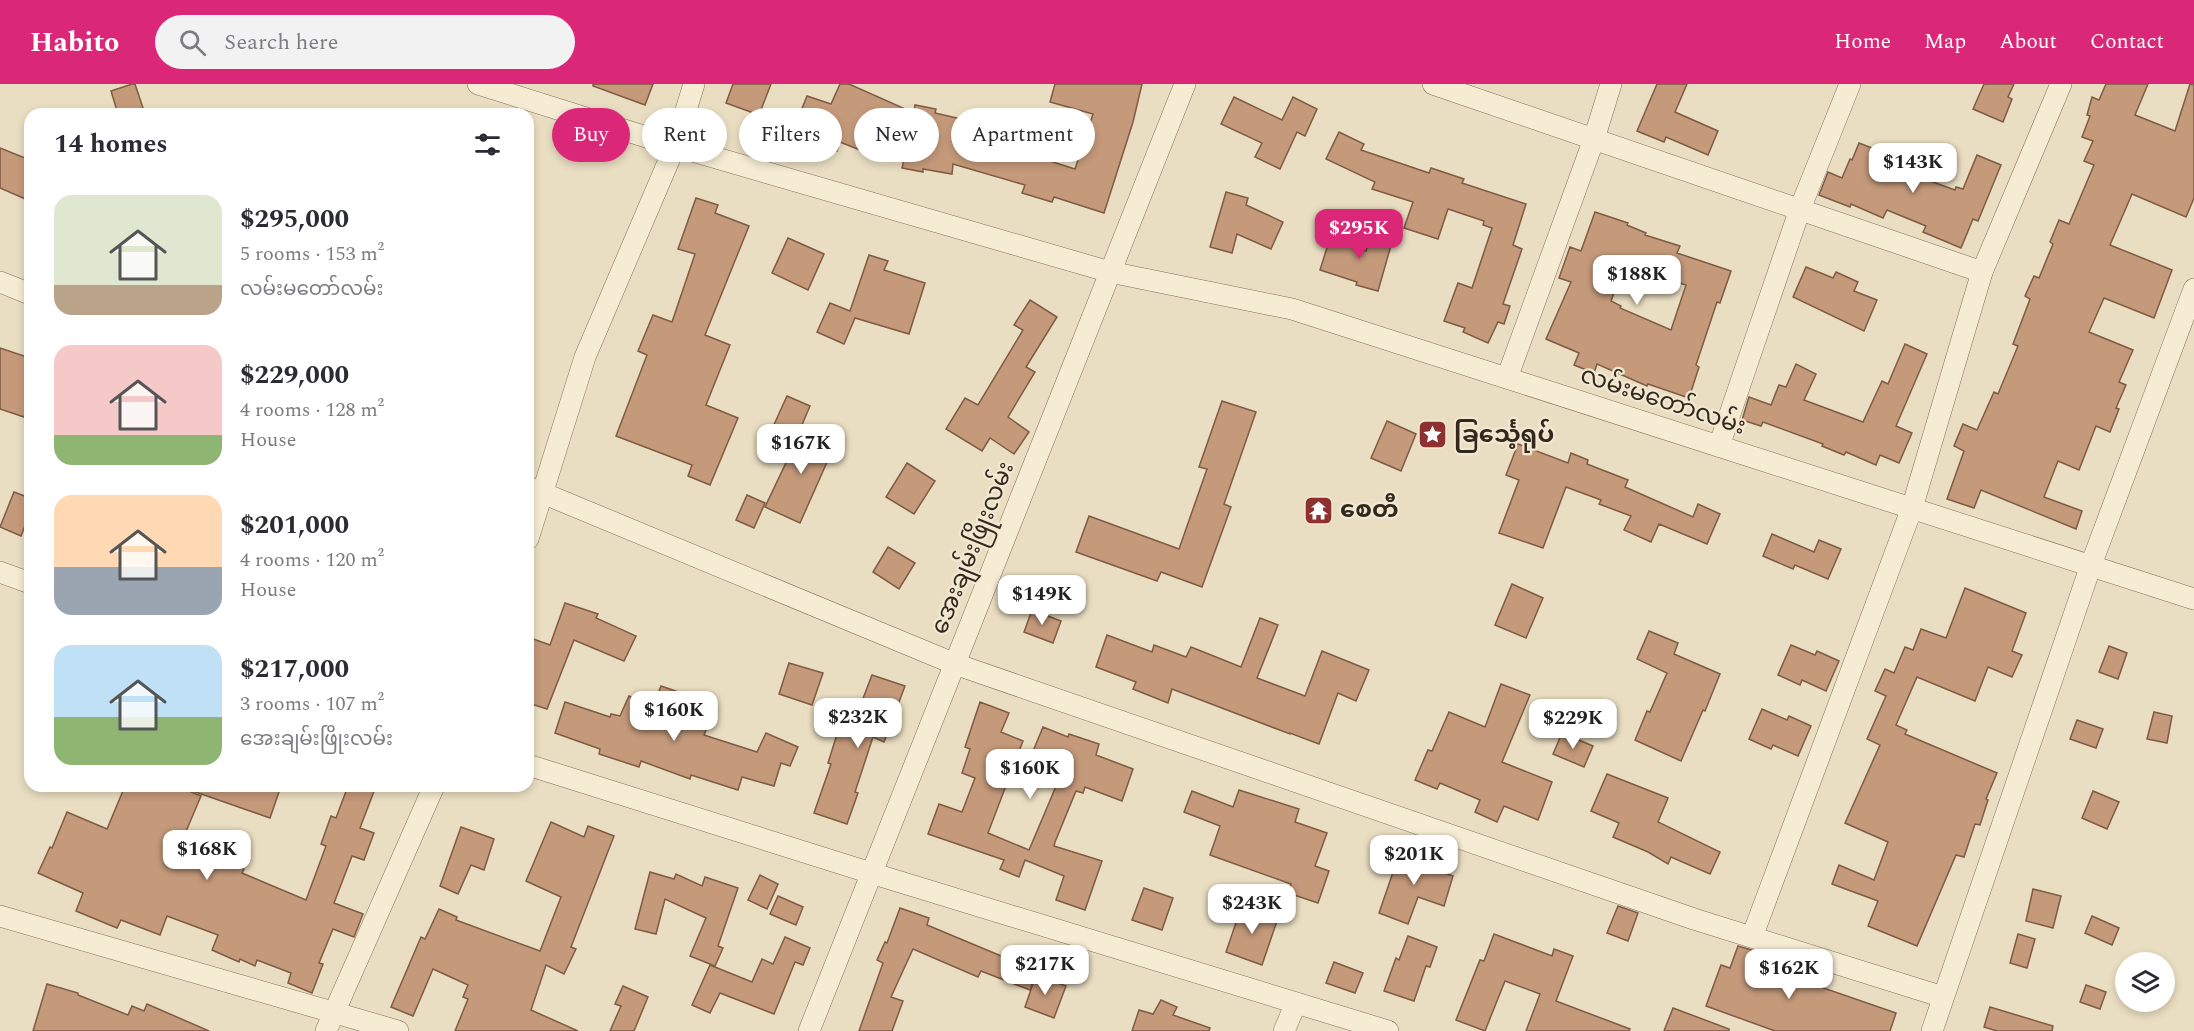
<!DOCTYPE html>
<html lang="en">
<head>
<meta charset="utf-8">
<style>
	:root { --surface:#fff; --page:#f2f2f3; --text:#2b2b33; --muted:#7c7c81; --accent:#db2777 }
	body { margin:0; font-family:Spectral,"Noto Sans Myanmar",serif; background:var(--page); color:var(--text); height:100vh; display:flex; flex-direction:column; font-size:22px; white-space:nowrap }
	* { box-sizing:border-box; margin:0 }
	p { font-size:20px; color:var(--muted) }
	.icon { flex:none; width:33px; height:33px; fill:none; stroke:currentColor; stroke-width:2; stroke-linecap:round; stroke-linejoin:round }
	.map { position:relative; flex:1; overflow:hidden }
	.side { position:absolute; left:24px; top:24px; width:510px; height:684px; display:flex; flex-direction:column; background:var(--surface); border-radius:18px; box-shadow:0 3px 9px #0003 }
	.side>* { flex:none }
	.banner { position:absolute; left:552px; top:24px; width:570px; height:54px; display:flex; gap:12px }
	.tools { position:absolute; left:2115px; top:868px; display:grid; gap:12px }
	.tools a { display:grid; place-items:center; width:60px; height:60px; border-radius:50%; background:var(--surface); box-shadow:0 3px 9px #0003; font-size:30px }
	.price { position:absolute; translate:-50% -51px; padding:0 14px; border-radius:12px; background:#fff; color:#222; font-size:20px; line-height:39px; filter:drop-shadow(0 2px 3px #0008) }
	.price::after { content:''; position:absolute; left:50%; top:36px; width:18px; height:14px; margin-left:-9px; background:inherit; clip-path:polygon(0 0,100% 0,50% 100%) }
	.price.active { background:var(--accent); color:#fff }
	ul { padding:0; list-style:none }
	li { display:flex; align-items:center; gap:18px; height:150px; padding:0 30px }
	li span { display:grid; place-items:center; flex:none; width:168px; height:120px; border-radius:18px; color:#555 }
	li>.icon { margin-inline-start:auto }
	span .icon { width:72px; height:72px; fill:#fffc; stroke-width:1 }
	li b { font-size:26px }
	h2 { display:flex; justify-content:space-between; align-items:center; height:72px; padding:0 30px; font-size:26px }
	.tag { padding:0 21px; border-radius:27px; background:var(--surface); box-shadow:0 3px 9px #0003; font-size:21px; line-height:54px }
	.tag.active { background:var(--accent); color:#fff }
	header { display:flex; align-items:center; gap:36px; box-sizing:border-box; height:84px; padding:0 30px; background:var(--accent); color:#fff }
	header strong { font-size:28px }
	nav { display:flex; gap:33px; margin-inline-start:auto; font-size:21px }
	.search { width:420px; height:54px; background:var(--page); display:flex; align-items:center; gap:15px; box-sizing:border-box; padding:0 21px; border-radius:33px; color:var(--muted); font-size:22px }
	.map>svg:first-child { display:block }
	.building { fill:#c59a7b; stroke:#7f5b43; stroke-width:1.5; fill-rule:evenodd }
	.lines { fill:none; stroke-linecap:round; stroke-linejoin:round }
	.minor-casing { stroke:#82705b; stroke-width:22 }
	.minor { stroke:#f6ecd4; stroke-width:21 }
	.labels { text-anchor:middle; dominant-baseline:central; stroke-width:4.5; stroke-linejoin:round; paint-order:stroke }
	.street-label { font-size:24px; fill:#33281e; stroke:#f2e8d1 }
	.poi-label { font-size:24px; font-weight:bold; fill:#33281e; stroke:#f2e8d1; text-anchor:start }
</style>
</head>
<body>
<header>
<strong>Habito</strong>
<div class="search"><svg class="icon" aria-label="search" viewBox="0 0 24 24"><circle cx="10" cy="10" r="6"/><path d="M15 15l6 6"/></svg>Search here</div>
<nav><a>Home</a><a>Map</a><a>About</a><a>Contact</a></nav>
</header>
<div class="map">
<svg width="2194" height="947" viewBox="0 0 2194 947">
	<rect width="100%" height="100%" fill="#eadec2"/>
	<g class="building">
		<path d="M 132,0 L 135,0 L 145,30 L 118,30 L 111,7 Z"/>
		<path d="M 593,0 L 653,0 L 645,21 L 593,2 Z"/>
		<path d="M 733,0 L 771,0 L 759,31 L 726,19 Z"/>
		<path d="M 840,0 L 849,0 L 914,29 L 915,21 L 936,25 L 935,29 L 974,38 L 975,34 L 989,39 L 1037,56 L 1031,71 L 1075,85 L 1093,30 L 1050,18 L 1055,0 L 1142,0 L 1133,38 L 1104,129 L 1054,113 L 1052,118 L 1022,109 L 1025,101 L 953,80 L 952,90 L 923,85 L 923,88 L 902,84 L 907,63 L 873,49 L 865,68 L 840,58 L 837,67 L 791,52 L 807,12 L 831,20 Z"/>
		<path d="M 1657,0 L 1687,0 L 1675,28 L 1718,47 L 1708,71 L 1666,53 L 1664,58 L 1637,47 Z"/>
		<path d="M 1984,0 L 2014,0 L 2008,13 L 2012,15 L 2003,38 L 1973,25 Z"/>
		<path d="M 2106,0 L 2148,0 L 2135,31 L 2175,47 L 2190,0 L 2194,1 L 2194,114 L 2186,133 L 2132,110 L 2110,161 L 2172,186 L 2154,234 L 2104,214 L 2089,248 L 2133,266 L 2119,298 L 2126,301 L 2116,324 L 2119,325 L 2110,348 L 2096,342 L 2079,386 L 2058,377 L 2044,413 L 2082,427 L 2076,445 L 1981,406 L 1974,424 L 1947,415 L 1964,367 L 1954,362 L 1963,340 L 1977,346 L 1994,308 L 1998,310 L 2018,262 L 2013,260 L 2030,215 L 2025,212 L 2034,192 L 2039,194 L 2053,160 L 2050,158 L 2059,136 L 2069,140 L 2094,81 L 2084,77 L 2093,57 L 2082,53 L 2090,32 L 2087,31 L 2092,13 L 2099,16 Z"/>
		<path d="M 1234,13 L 1282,36 L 1293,13 L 1317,25 L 1305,52 L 1297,48 L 1280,85 L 1255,73 L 1262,59 L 1221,40 Z"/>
		<path d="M 1339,48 L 1364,60 L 1361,66 L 1429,89 L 1431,84 L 1464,95 L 1462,99 L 1526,120 L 1513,161 L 1522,165 L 1503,220 L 1510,222 L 1504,240 L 1498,238 L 1488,259 L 1463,248 L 1465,244 L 1444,237 L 1458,199 L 1472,204 L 1492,144 L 1483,141 L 1484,137 L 1448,125 L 1438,155 L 1404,144 L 1413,118 L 1372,105 L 1375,98 L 1326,75 Z"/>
		<path d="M 1859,59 L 1877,66 L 1876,69 L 1911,82 L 1908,89 L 1955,106 L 1956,103 L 1963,105 L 1977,71 L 2001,81 L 1978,137 L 1973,135 L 1961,164 L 1923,148 L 1926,142 L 1887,126 L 1883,134 L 1851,120 L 1850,123 L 1819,111 L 1828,88 L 1842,94 L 1850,75 L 1852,76 Z"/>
		<path d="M 0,64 L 30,76 L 30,117 L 0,104 Z"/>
		<path d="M 1226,108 L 1248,114 L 1246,121 L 1283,138 L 1271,165 L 1237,150 L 1232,169 L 1210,163 Z"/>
		<path d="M 696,114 L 718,121 L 715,129 L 749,142 L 705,251 L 730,261 L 706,321 L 738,334 L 710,401 L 688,392 L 692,381 L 616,352 L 647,271 L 638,267 L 653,231 L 672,238 L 695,170 L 678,165 Z"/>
		<path d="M 1595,128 L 1628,139 L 1627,141 L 1646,149 L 1645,151 L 1680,162 L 1677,169 L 1731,187 L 1720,219 L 1717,218 L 1696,281 L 1699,283 L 1689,314 L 1648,300 L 1647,302 L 1597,280 L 1594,289 L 1574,281 L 1579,269 L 1546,255 L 1571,198 L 1559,194 L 1570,163 L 1581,167 ZM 1624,182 L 1686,201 L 1671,246 L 1620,224 L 1621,222 L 1611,217 Z"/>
		<path d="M 1372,145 L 1394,151 L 1378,207 L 1356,201 L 1357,198 L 1320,186 L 1330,154 L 1366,167 Z"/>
		<path d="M 788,154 L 824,170 L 808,206 L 772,189 Z"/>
		<path d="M 869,171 L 888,177 L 884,186 L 925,199 L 909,250 L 855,234 L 844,260 L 817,248 L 830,219 L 850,227 Z"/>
		<path d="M 1806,183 L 1833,194 L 1836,188 L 1858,198 L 1854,207 L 1877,216 L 1864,247 L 1793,213 Z"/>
		<path d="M 1030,216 L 1057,233 L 1026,283 L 1035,288 L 1008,333 L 1029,348 L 1014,370 L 990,354 L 982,367 L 946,345 L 965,314 L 978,321 L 1023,246 L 1014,241 Z"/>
		<path d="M 1905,260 L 1927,270 L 1896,342 L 1912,349 L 1899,379 L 1880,371 L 1876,381 L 1846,368 L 1844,371 L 1822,362 L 1823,360 L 1763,338 L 1761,342 L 1742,336 L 1749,313 L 1771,321 L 1779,301 L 1786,303 L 1796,280 L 1816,290 L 1804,316 L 1863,338 L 1882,297 L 1888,300 Z"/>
		<path d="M 0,264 L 30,274 L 30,317 L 24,333 L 0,325 Z"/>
		<path d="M 787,312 L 810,322 L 796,355 L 772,345 Z"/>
		<path d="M 1222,317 L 1256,328 L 1224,420 L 1231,423 L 1202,503 L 1161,488 L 1157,497 L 1076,468 L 1089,432 L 1179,465 L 1207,385 L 1199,383 Z"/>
		<path d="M 1387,337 L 1416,350 L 1401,387 L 1371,374 Z"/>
		<path d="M 803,343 L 836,358 L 800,439 L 765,423 Z"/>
		<path d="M 1518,360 L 1568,379 L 1571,369 L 1588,376 L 1587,380 L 1628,396 L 1625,403 L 1693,433 L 1698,420 L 1720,430 L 1707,460 L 1659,440 L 1651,458 L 1624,446 L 1631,432 L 1599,420 L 1601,416 L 1566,403 L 1543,464 L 1499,449 L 1519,396 L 1506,391 Z"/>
		<path d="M 907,379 L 935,397 L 914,430 L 886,413 Z"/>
		<path d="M 14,408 L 30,414 L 30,429 L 21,452 L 0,443 Z"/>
		<path d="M 747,411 L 765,419 L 754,444 L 736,436 Z"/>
		<path d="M 1772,450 L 1814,468 L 1819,456 L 1841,465 L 1828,495 L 1795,481 L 1793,485 L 1763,472 Z"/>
		<path d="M 888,463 L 915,479 L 899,505 L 873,488 Z"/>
		<path d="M 1512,500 L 1543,514 L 1526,554 L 1495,541 Z"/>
		<path d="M 1965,504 L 2026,529 L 2012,567 L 2022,571 L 2012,593 L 1988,583 L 1975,617 L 1917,593 L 1896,641 L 1907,646 L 1905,650 L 1997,689 L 1986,715 L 1988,716 L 1980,741 L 1975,740 L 1964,773 L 1956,771 L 1917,862 L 1868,842 L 1878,817 L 1832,800 L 1839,781 L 1874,796 L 1888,758 L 1845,739 L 1880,661 L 1867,655 L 1886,612 L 1875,607 L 1885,585 L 1894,589 L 1905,563 L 1913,566 L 1921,545 L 1946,554 Z"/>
		<path d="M 565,519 L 598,530 L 596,534 L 636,552 L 624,577 L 574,556 L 547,625 L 528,619 L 528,553 L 550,561 Z"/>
		<path d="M 1032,526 L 1061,537 L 1053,559 L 1024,548 Z"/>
		<path d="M 1260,534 L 1278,541 L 1257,594 L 1305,612 L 1322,567 L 1369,586 L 1356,617 L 1338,609 L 1319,660 L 1290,649 L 1290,650 L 1172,605 L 1168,619 L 1133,605 L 1136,598 L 1096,583 L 1107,551 L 1152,568 L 1154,561 L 1186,573 L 1191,563 L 1241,583 Z"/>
		<path d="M 1649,547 L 1678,559 L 1674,570 L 1720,590 L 1705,627 L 1703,626 L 1681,677 L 1635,656 L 1647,627 L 1650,628 L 1667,589 L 1637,575 Z"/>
		<path d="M 1791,561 L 1815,571 L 1817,567 L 1839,577 L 1826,607 L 1802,596 L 1800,601 L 1778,591 Z"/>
		<path d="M 2109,562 L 2127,569 L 2118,595 L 2099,588 Z"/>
		<path d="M 789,579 L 823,589 L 812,621 L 779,610 Z"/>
		<path d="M 872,591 L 905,602 L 884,658 L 873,653 L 855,708 L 858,709 L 847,740 L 814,729 L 831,680 L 828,679 L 838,647 L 849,651 Z"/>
		<path d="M 1501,600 L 1530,611 L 1502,678 L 1552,698 L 1538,736 L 1504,722 L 1497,738 L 1475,728 L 1480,716 L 1440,699 L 1437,705 L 1415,696 L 1428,666 L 1432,667 L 1449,628 L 1485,643 Z"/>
		<path d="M 661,602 L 687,611 L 681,626 L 710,636 L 704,651 L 757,668 L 766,649 L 798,663 L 790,682 L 781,679 L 774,702 L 742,693 L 738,706 L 691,691 L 690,695 L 641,677 L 639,683 L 599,670 L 600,665 L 555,649 L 565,618 L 610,633 L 611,630 L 620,632 L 629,612 L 653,622 Z"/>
		<path d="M 980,618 L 1009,629 L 1001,648 L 1023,657 L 988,749 L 1029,766 L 1057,700 L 1053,699 L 1058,683 L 1031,672 L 1043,643 L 1068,653 L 1069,650 L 1099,660 L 1096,671 L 1133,685 L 1122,717 L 1085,703 L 1083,709 L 1076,707 L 1055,758 L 1054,762 L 1102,777 L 1085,826 L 1056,816 L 1064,792 L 1025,776 L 1019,793 L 1000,785 L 1004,776 L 928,750 L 939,720 L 962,728 L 975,694 L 962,689 L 970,665 L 965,663 Z"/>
		<path d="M 1762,625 L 1787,636 L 1789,632 L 1811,642 L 1798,672 L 1773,661 L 1771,665 L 1749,655 Z"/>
		<path d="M 2154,628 L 2172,632 L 2167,659 L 2147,655 Z"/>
		<path d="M 2077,636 L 2103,645 L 2096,664 L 2070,655 Z"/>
		<path d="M 1562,649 L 1593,662 L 1584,683 L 1553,670 Z"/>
		<path d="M 1607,690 L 1668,714 L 1658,738 L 1720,768 L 1710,790 L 1671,773 L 1668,780 L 1648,768 L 1613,753 L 1619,739 L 1591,727 Z"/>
		<path d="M 125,702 L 177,702 L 201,712 L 179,764 L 222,783 L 225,776 L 244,785 L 242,789 L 306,816 L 326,762 L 321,760 L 331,732 L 336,734 L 348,702 L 376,702 L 360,744 L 374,749 L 364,776 L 352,772 L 334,819 L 363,830 L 354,853 L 333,845 L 319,879 L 323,880 L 312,909 L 288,899 L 291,889 L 257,876 L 255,882 L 240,875 L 239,878 L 212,866 L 218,851 L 167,832 L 160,851 L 121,836 L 117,844 L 76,827 L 83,809 L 38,789 L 50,763 L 52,764 L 67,728 L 107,745 Z"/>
		<path d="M 187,702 L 281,702 L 270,734 L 187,705 Z"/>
		<path d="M 1239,706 L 1299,725 L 1295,738 L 1327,749 L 1315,782 L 1329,787 L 1318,819 L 1288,809 L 1291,800 L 1210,771 L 1220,742 L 1184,728 L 1192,707 L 1233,723 Z"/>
		<path d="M 2093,707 L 2119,718 L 2107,745 L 2082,734 Z"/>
		<path d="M 551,738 L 584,753 L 588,742 L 614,752 L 571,863 L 576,865 L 564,890 L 546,881 L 531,926 L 578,947 L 455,947 L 468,915 L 463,913 L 468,901 L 433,885 L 413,932 L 391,923 L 421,853 L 425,855 L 439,825 L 457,833 L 456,836 L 540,867 L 561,813 L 526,797 Z"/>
		<path d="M 461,743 L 494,755 L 484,786 L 471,781 L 458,810 L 440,802 Z"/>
		<path d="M 1402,762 L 1430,772 L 1426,783 L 1453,792 L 1444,822 L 1418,813 L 1408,840 L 1379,829 Z"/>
		<path d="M 650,788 L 674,795 L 676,790 L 702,802 L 705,793 L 738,804 L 718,862 L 723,864 L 715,882 L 690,872 L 706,834 L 665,815 L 656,850 L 635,845 Z"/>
		<path d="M 760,791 L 778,800 L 767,825 L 748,816 Z"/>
		<path d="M 1144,804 L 1173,814 L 1162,846 L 1132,836 Z"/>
		<path d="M 2033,805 L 2061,812 L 2053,844 L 2026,837 Z"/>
		<path d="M 778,812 L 803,823 L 796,841 L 770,830 Z"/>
		<path d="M 1242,821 L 1278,834 L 1262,881 L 1226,868 Z"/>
		<path d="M 1618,822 L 1638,829 L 1628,857 L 1607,849 Z"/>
		<path d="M 900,824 L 929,834 L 927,841 L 1006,874 L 1038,884 L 1030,906 L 981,887 L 978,893 L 913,865 L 891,913 L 903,917 L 892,947 L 859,947 L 883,879 L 877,876 L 885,858 L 887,859 Z"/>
		<path d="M 2092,832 L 2119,844 L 2112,861 L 2085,849 Z"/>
		<path d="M 1494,850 L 1552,872 L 1554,865 L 1573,872 L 1556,917 L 1630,945 L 1629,947 L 1526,947 L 1540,910 L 1505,897 L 1485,947 L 1456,936 L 1480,876 L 1484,877 Z"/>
		<path d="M 2018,850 L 2035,855 L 2027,884 L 2010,879 Z"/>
		<path d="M 1408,852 L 1437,863 L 1430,883 L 1426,882 L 1414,917 L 1384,907 L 1396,874 L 1399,876 Z"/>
		<path d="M 785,853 L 810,864 L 803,881 L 795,878 L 774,930 L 720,909 L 710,929 L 692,921 L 710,881 L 752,898 L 762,875 L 773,880 Z"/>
		<path d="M 1738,862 L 1768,871 L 1763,883 L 1896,929 L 1890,947 L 1775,947 L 1706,922 L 1721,881 L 1730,884 Z"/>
		<path d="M 1334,878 L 1363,889 L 1355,909 L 1326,899 Z"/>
		<path d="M 1036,891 L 1066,902 L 1054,934 L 1025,923 Z"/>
		<path d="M 47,900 L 78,909 L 78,911 L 128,931 L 132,922 L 144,927 L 147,920 L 209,947 L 33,947 Z"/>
		<path d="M 2086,901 L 2106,908 L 2100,925 L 2080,918 Z"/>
		<path d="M 623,902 L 648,913 L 634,947 L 610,947 L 621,922 L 615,920 Z"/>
		<path d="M 1161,916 L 1177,923 L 1173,931 L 1210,944 L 1209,947 L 1132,947 L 1139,926 L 1153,930 Z"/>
		<path d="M 1990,923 L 2053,942 L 2052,947 L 1997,947 L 1984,943 Z"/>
		<path d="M 1673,924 L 1729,945 L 1729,947 L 1664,947 Z"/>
	</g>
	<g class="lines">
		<defs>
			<g id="minor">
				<path d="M 478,0 L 675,62 L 1110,188 L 1292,225 L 2194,515"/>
				<path d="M 1433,0 L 1982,188"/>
				<path d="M 0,198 L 30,210"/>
				<path d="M 1507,294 L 1594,55 L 1611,0"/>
				<path d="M 1719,362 L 1800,125 L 1850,0"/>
				<path d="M 528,403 L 955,580 L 1694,835 L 1943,913"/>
				<path d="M 528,455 L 585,273 L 675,62 L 694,0"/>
				<path d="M 0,488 L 30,499"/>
				<path d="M 528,681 L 871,789 L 1388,947"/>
				<path d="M 0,832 L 398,947"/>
				<path d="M 1752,853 L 1912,424 L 1982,188 L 2061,0"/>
				<path d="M 326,947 L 434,702"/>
				<path d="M 809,947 L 1185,0"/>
				<path d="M 1284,947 L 1296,919"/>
				<path d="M 1932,947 L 2091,481 L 2194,205"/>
			</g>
		</defs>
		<use href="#minor" class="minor-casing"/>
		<use href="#minor" class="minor"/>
	</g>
	<defs>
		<symbol id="sight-square" viewBox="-11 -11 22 22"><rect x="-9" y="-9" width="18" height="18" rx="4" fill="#8c3030" stroke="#f2e8d1"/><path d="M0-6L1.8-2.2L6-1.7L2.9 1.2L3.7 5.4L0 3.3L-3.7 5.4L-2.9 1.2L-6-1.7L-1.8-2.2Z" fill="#fff"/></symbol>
		<symbol id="temple-square" viewBox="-11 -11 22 22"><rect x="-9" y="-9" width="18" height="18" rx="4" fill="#8c3030" stroke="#f2e8d1"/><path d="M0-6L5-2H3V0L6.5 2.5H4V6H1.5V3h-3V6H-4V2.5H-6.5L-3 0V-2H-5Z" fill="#fff"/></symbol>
	</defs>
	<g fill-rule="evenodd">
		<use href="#sight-square" x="1416" y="334" width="33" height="33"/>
		<use href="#temple-square" x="1302" y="410" width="33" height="33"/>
	</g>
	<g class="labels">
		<g class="street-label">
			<text transform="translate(1663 317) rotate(18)">လမ်းမတော်လမ်း</text>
			<text transform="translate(973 464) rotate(-68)">အေးချမ်းဖြိုးလမ်း</text>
		</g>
		<g class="poi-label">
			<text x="1454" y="351">ခြင်္သေ့ရုပ်</text>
			<text x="1340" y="426">စေတီ</text>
		</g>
	</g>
</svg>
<div class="tools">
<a><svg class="icon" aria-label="layers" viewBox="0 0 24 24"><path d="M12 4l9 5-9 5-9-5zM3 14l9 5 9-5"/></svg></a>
</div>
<b class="price" style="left:1913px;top:110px">$143K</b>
<b class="price active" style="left:1359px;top:176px">$295K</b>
<b class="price" style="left:1637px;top:222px">$188K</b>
<b class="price" style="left:801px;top:391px">$167K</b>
<b class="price" style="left:1042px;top:542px">$149K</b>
<b class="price" style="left:674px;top:658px">$160K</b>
<b class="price" style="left:858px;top:665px">$232K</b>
<b class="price" style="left:1573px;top:666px">$229K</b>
<b class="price" style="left:1030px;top:716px">$160K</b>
<b class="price" style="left:207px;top:797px">$168K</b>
<b class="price" style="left:1414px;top:802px">$201K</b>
<b class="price" style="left:1252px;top:851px">$243K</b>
<b class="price" style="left:1045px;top:912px">$217K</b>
<b class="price" style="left:1789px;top:916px">$162K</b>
<div class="banner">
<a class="tag active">Buy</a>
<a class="tag">Rent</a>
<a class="tag">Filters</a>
<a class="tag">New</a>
<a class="tag">Apartment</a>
</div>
<section class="side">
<h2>14 homes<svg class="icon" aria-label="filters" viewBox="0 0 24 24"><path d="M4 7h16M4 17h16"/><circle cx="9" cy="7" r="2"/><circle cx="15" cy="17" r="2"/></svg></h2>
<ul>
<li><span style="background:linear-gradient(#dfe7d0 75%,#b9a48a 0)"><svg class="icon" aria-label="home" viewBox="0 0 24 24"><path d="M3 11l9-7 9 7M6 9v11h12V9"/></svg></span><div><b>$295,000</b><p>5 rooms · 153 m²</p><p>လမ်းမတော်လမ်း</p></div></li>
<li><span style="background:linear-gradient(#f6c9c9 75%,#8fb573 0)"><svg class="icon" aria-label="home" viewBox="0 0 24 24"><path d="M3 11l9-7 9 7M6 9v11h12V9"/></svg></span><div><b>$229,000</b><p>4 rooms · 128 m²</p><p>House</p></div></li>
<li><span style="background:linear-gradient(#ffd9b3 60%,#9aa5b1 0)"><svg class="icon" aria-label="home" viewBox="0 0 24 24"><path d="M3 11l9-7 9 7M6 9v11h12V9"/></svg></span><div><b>$201,000</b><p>4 rooms · 120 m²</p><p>House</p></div></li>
<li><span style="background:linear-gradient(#bfe0f5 60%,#8fb573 0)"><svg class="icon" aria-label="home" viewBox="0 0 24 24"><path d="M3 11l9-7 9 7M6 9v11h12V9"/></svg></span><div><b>$217,000</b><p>3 rooms · 107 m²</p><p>အေးချမ်းဖြိုးလမ်း</p></div></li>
</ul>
</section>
</div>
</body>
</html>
